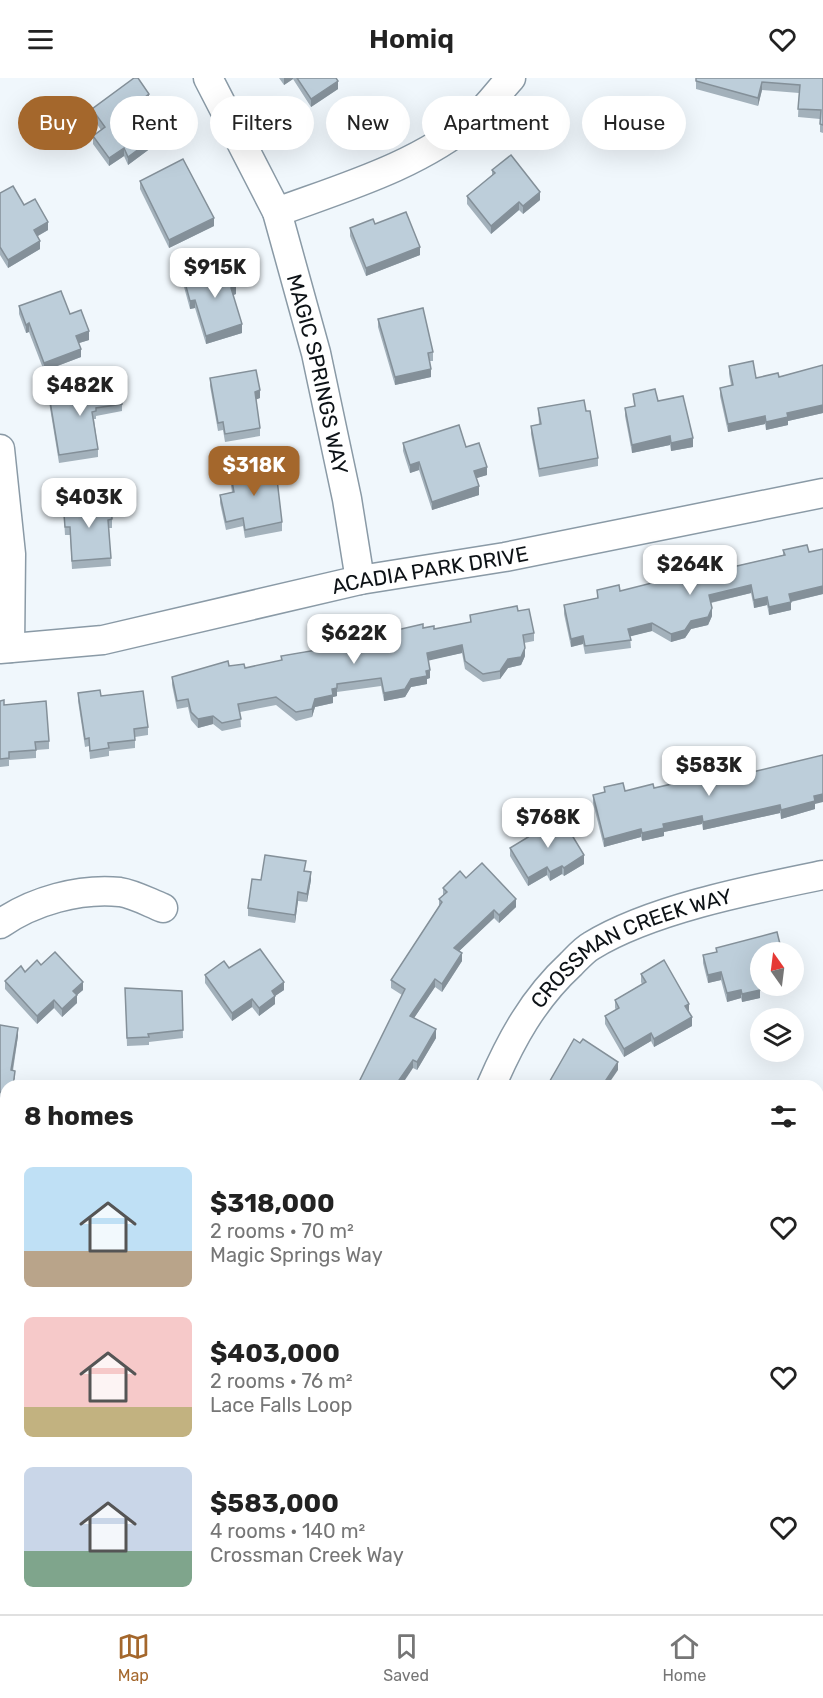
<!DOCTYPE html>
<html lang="en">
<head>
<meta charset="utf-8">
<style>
	:root { --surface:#fff; --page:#f2f2f2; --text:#222; --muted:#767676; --line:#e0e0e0; --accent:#a4672c }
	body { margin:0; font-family:Rubik,sans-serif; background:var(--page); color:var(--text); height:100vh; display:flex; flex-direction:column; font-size:22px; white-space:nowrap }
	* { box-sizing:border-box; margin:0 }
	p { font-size:20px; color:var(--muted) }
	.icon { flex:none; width:33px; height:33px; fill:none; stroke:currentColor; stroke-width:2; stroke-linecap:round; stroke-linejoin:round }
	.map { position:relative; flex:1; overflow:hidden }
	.drawer { position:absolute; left:0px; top:1002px; width:824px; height:534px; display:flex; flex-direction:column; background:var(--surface); border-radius:18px 18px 0 0; box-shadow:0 6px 24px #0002 }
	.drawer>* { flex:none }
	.banner { position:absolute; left:18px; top:18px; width:788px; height:54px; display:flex; gap:12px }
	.needle { width:39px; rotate:346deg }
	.fabs { position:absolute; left:750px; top:864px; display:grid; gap:12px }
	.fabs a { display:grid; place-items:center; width:54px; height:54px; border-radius:50%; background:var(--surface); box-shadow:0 6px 24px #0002; font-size:30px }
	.price { position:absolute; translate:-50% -51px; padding:0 14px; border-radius:12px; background:#fff; color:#222; font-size:20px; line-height:39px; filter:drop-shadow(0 2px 3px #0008) }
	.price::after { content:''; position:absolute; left:50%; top:36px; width:18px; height:14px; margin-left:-9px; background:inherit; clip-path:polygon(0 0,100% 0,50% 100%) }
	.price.current { background:var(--accent); color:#fff }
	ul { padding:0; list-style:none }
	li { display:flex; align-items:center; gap:18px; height:150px; padding:0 24px }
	li span { display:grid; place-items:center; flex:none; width:168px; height:120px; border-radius:9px; color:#555 }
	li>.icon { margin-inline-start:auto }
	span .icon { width:72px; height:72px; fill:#fffc; stroke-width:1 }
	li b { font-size:26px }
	h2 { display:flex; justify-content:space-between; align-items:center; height:72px; padding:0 24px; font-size:26px }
	.chip { padding:0 21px; border-radius:27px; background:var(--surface); box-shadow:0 6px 24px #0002; font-size:21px; line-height:54px }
	.chip.current { background:var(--accent); color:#fff }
	header { display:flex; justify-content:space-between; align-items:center; height:78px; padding:0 24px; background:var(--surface); font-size:27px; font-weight:600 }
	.menu { display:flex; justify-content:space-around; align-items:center; height:84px; border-top:2px solid var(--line); background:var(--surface); font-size:16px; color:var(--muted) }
	.menu a { display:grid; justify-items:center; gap:3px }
	.menu .current { color:var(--accent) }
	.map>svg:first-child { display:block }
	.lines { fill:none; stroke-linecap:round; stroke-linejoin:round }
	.minor-casing { stroke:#8a9aa6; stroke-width:31 }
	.minor { stroke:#fff; stroke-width:28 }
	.wall { fill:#a3b1bb }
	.shaded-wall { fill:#849099 }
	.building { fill:#bdceda; stroke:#849099; stroke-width:1.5 }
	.labels { text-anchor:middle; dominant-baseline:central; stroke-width:5; stroke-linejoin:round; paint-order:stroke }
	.street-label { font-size:21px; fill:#0d1216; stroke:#fff }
</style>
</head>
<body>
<header><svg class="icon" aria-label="menu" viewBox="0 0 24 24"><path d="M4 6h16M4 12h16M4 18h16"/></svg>Homiq<svg class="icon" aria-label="heart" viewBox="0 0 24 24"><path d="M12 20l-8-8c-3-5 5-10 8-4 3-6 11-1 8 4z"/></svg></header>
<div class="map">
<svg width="823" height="1536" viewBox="0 0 823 1536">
	<rect width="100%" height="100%" fill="#f0f7fc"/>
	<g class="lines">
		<defs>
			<g id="minor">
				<path id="s1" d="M 208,0 L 277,134 L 316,275 L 347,421 L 360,502"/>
				<path d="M 277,134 C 345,109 418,88 474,41 C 487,30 499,13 511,0"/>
				<path d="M 0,371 L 11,476 L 10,570"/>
				<path id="s2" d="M 0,571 L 103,562 L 360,502 L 505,479 L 823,415"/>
				<path d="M 0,846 C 33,823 79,810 120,814 C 134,816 150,825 163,830"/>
				<path id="s3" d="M 491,1008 C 511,962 533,921 571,886 C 577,880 584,872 591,868 C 651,831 754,811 823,797"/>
				<path d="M 0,1203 L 6,1206"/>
				<path d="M 57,1530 L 58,1536"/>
				<path d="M 658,1530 L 666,1536"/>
			</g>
		</defs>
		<use href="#minor" class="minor-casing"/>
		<use href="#minor" class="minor"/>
	</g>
	<g class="wall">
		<path d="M 279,0 L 336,0 L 338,11 L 311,29 L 293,1 L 284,7 Z"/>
		<path d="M 823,0 L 823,55 L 820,54 L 820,41 L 798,39 L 799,15 L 762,12 L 758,28 L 696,11 L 696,3 Z"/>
		<path d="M 149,24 L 140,31 L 159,64 L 128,87 L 124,78 L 109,88 L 93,66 L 93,58 L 101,52 L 92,39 L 92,31 Z"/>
		<path d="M 492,92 L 540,122 L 523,136 L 519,132 L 491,156 L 467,126 L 467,118 L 492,97 Z"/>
		<path d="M 140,103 L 214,148 L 169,170 L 140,111 Z"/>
		<path d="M 0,115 L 24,127 L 48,152 L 38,158 L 40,171 L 8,190 L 0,177 Z"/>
		<path d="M 375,146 L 420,177 L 366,198 L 350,158 L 350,150 Z"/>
		<path d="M 184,201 L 236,216 L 233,217 L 242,255 L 206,266 L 195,230 L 190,231 L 184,209 Z"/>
		<path d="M 19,228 L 70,236 L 89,262 L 79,265 L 81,279 L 44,293 L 29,254 L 26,255 L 19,236 Z"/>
		<path d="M 378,241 L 433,274 L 433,283 L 429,283 L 431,299 L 395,307 L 378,249 Z"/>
		<path d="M 823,287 L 823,335 L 788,343 L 788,347 L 766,352 L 765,346 L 728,354 L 720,318 L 720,310 L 731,307 L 729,296 L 729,288 L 756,300 L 779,299 Z"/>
		<path d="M 210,300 L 260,320 L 256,321 L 260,350 L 260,358 L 225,364 L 223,352 L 218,353 L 210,308 Z"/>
		<path d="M 633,316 L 658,323 L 693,369 L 671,373 L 670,367 L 632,375 L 625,338 L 625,330 L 634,328 Z"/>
		<path d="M 49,317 L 122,326 L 122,333 L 96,338 L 96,341 L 94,341 L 98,371 L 98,379 L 59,385 L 49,324 Z"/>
		<path d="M 538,330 L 586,333 L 598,380 L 598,388 L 539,399 L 531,356 L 531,348 L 539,346 Z"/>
		<path d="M 403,365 L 466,369 L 487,397 L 476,400 L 479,417 L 432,432 L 419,392 L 410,395 L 403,373 Z"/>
		<path d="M 230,393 L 282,444 L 282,453 L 245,460 L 243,448 L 226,452 L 220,425 L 220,417 L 232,414 L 230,401 Z"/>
		<path d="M 63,424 L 112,441 L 112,450 L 109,450 L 111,488 L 72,491 L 70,457 L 65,457 Z"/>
		<path d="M 823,471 L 823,516 L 791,524 L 791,532 L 769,537 L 767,527 L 754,530 L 751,515 L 711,525 L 712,538 L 708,547 L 691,551 L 685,560 L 671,564 L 652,553 L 630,558 L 631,570 L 585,576 L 583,566 L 571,569 L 564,536 L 564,527 L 597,520 L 597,512 L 620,513 L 656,504 L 656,499 L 715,493 L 783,477 L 783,472 L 809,474 Z"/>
		<path d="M 518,533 L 534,555 L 534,563 L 524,565 L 525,578 L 521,587 L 508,590 L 500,601 L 483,604 L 465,591 L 462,575 L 428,582 L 430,600 L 427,601 L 427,606 L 411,609 L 405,619 L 384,623 L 381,608 L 337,614 L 337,618 L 333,619 L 333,625 L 315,629 L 312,639 L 296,643 L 276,627 L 240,634 L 241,649 L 222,653 L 213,646 L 198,650 L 191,642 L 188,629 L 177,631 L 172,607 L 172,599 L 229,588 L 245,590 L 281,583 L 281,578 L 375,562 L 375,557 L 423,550 L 434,551 L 470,544 L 470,537 Z"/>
		<path d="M 78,615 L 101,618 L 148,649 L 148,657 L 135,659 L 135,670 L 109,673 L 109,678 L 90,681 L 89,668 L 85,669 L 78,623 Z"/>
		<path d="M 0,623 L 49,663 L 49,671 L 36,672 L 36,680 L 9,682 L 9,688 L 0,689 Z"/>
		<path d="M 744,696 L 815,726 L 815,731 L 781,741 L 780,735 L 703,752 L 702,746 L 664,754 L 664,758 L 642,763 L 641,759 L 604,769 L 593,725 L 593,717 L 604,715 L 604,709 L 625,713 L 654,710 Z"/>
		<path d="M 510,770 L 584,786 L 564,798 L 562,796 L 550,803 L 547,797 L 528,808 L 510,778 Z"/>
		<path d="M 305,793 L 311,802 L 307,824 L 298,823 L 295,845 L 248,838 L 248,830 L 261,802 Z"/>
		<path d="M 466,800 L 516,829 L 499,845 L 494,840 L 459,873 L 462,883 L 442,914 L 435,909 L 414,940 L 436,960 L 417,992 L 413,990 L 402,917 L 391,910 L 391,902 L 439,828 L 439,821 L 443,818 L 443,810 Z"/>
		<path d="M 716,870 L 760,911 L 760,920 L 742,924 L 741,920 L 727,924 L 721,902 L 708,905 L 703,885 L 703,877 L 716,874 Z"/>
		<path d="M 41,887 L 83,912 L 77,917 L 77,925 L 62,939 L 54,930 L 37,946 L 5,911 L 5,903 Z"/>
		<path d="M 229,890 L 284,912 L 275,918 L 275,926 L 259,938 L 252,929 L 232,943 L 205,905 L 205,897 Z"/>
		<path d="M 641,896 L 689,934 L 692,948 L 654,969 L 651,963 L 624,979 L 605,946 L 605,938 L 616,932 L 615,930 L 615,922 L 642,906 L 641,904 Z"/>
		<path d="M 125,910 L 182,913 L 183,960 L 149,964 L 149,967 L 127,968 Z"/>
		<path d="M 0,947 L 18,958 L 13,993 L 15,1001 L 6,1008 L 6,1023 L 0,1022 Z"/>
		<rect x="0" y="1042" width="6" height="68"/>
		<path d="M 823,1270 L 823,1334 L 818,1328 L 818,1275 Z"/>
		<path d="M 0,1271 L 6,1273 L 6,1336 L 0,1334 Z"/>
		<path d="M 823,1447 L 823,1498 L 818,1499 L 818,1448 Z"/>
		<path d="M 132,1530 L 184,1530 L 188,1536 L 136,1536 Z"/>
		<path d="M 505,1530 L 563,1530 L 566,1536 L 509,1536 Z"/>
	</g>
	<g class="shaded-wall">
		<path d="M 284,0 L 293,0 L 293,1 L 284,7 Z"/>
		<path d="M 338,3 L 338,11 L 311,29 L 311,21 Z"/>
		<path d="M 762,4 L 762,12 L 758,28 L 758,20 Z"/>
		<path d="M 149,16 L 149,24 L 136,34 L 136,26 Z"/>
		<path d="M 159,56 L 159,64 L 128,87 L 128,79 Z"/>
		<path d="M 124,70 L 124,78 L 109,88 L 109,80 Z"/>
		<path d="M 540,114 L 540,122 L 523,136 L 523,128 Z"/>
		<path d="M 519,124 L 519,132 L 491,156 L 491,148 Z"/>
		<path d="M 214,140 L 214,148 L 169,170 L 169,162 Z"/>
		<path d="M 48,144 L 48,152 L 34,160 L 34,152 Z"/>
		<path d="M 40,163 L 40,171 L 8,190 L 8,182 Z"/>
		<path d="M 420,169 L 420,177 L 366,198 L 366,190 Z"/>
		<path d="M 236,208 L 236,216 L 231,218 L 231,210 Z"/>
		<path d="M 195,222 L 195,230 L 190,231 L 190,223 Z"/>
		<path d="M 29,245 L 29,254 L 26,255 L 26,247 Z"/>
		<path d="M 242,246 L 242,255 L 206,266 L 206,258 Z"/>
		<path d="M 89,253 L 89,262 L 76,266 L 76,258 Z"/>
		<path d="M 81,271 L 81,279 L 44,293 L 44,285 Z"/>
		<path d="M 431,291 L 431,299 L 395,307 L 395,299 Z"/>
		<path d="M 260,312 L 260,320 L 255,322 L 255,314 Z"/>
		<path d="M 823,327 L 823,335 L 788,343 L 788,347 L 766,352 L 766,344 L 787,335 Z"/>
		<path d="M 765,338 L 765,346 L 728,354 L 728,346 Z"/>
		<path d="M 670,358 L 670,367 L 632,375 L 632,367 Z"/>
		<path d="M 693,360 L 693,369 L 671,373 L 671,365 Z"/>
		<path d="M 419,384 L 419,392 L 410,395 L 410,387 Z"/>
		<path d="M 487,389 L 487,397 L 474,401 L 474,393 Z"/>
		<path d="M 479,408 L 479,417 L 432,432 L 432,424 Z"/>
		<path d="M 751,507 L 751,515 L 709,525 L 709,517 Z"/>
		<path d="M 823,508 L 823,516 L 789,524 L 789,516 Z"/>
		<path d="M 767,519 L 767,527 L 754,530 L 754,522 Z"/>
		<path d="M 791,524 L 791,532 L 769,537 L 769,529 Z"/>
		<path d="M 712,530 L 712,538 L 708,547 L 691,551 L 685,560 L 671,564 L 671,556 Z"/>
		<path d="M 652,545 L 652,553 L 628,559 L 628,551 Z"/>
		<path d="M 583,558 L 583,566 L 571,569 L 571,561 Z"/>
		<path d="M 462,567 L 462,575 L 427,583 L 427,575 Z"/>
		<path d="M 525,570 L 525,578 L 521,587 L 508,590 L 500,601 L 500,593 L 508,581 Z"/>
		<path d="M 430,592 L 430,600 L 427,601 L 427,606 L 411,609 L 405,619 L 384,623 L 384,615 L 426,593 Z"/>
		<path d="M 337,610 L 337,618 L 333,619 L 333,625 L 315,629 L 312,639 L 312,631 L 315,621 L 332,611 Z"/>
		<path d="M 213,638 L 213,646 L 198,650 L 198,641 Z"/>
		<path d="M 823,716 L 823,724 L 815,726 L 815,731 L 781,741 L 781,732 L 814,718 Z"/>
		<path d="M 780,727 L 780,735 L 703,752 L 703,744 Z"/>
		<path d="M 702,738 L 702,746 L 664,754 L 664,758 L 642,763 L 642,755 L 663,746 Z"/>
		<path d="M 641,751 L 641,759 L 604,769 L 604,761 Z"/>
		<path d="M 584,777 L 584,786 L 564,798 L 564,790 Z"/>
		<path d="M 562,788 L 562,796 L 550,803 L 550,794 Z"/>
		<path d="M 547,789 L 547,797 L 528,808 L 528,800 Z"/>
		<path d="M 311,794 L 311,802 L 307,824 L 307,816 Z"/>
		<path d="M 298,814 L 298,823 L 295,845 L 295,837 Z"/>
		<path d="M 516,821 L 516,829 L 499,845 L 499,837 Z"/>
		<path d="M 494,832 L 494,840 L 454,878 L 454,870 Z"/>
		<path d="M 462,875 L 462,883 L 442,914 L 442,906 Z"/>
		<path d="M 721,894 L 721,902 L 708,905 L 708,897 Z"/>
		<path d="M 435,901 L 435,909 L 410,946 L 410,938 Z"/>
		<path d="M 758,903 L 760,903 L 760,908 L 774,908 L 758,911 Z"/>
		<path d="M 83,904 L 83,912 L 77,917 L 77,925 L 62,939 L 62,931 L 73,913 Z"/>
		<path d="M 284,904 L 284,912 L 275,918 L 275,926 L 259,938 L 259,930 L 272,913 Z"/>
		<path d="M 741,912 L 741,920 L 727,924 L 727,915 Z"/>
		<path d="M 760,912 L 760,920 L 742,924 L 742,916 Z"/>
		<path d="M 252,921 L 252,929 L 232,943 L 232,935 Z"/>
		<path d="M 54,922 L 54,930 L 37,946 L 37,938 Z"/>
		<path d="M 689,926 L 689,934 L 685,936 L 685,928 Z"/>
		<path d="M 692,939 L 692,948 L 654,969 L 654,961 Z"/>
		<path d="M 18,950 L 18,958 L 11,1001 L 11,992 Z"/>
		<path d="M 436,951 L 436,960 L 417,992 L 417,984 Z"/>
		<path d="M 651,955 L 651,963 L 624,979 L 624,971 Z"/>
		<path d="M 413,982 L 413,990 L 401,1008 L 395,1008 Z"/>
		<path d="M 618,984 L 618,992 L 607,1008 L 604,1005 Z"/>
		<path d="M 4,1366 L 4,1374 L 0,1387 L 0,1379 Z"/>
		<path d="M 124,1530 L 131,1530 L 124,1534 Z"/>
	</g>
	<g class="building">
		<path d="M 134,0 L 138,0 L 149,16 L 136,26 L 159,56 L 128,79 L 124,70 L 109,80 L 93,58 L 105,49 L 92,31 Z"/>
		<path d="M 297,0 L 336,0 L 338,3 L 311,21 Z"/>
		<path d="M 696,0 L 823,0 L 823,47 L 820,46 L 821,32 L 798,31 L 800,7 L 762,4 L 758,20 L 696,3 Z"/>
		<path d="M 511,77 L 540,114 L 523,128 L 519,124 L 491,148 L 467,118 L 495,95 L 492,92 Z"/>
		<path d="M 183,81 L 214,140 L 169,162 L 140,103 Z"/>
		<path d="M 13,108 L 24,127 L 35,121 L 48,144 L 34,152 L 40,163 L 8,182 L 0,169 L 0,115 Z"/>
		<path d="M 406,134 L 420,169 L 366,190 L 350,150 L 373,141 L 375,146 Z"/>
		<path d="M 229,187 L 236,208 L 231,210 L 242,246 L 206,258 L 195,222 L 190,223 L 184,201 Z"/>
		<path d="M 61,213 L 70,236 L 81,232 L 89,253 L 76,258 L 81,271 L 44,285 L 29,245 L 26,247 L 19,228 Z"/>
		<path d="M 423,230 L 433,274 L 428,275 L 431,291 L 395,299 L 378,241 Z"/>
		<path d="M 753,283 L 756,300 L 778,295 L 779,299 L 823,287 L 823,327 L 787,335 L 788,339 L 766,344 L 765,338 L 728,346 L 720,310 L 733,307 L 729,288 Z"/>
		<path d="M 256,292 L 260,312 L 255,314 L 260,350 L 225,356 L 223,344 L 218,345 L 210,300 Z"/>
		<path d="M 119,306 L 122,326 L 96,330 L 96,333 L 92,334 L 98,371 L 59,377 L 49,317 Z"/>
		<path d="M 655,311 L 658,323 L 683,318 L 693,360 L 671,365 L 670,358 L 632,367 L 625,330 L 635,328 L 633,316 Z"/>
		<path d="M 584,322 L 586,333 L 590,333 L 598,380 L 539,391 L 531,348 L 541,346 L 538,330 Z"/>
		<path d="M 459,347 L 466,369 L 479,365 L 487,389 L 474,393 L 479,408 L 432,424 L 419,384 L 410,387 L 403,365 Z"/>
		<path d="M 275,384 L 282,444 L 245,452 L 243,440 L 226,444 L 220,417 L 234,414 L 230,393 Z"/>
		<path d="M 111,421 L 112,441 L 108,442 L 111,480 L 72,483 L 70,449 L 65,449 L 63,424 Z"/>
		<path d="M 807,467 L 809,474 L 823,471 L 823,508 L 789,516 L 791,524 L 769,529 L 767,519 L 754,522 L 751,507 L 709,517 L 712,530 L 708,539 L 691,543 L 685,552 L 671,556 L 652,545 L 628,551 L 631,562 L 585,568 L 583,558 L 571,561 L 564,527 L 598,520 L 597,512 L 619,507 L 620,513 L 656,504 L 656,499 L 704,490 L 715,490 L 715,493 L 785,477 L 783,472 Z"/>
		<path d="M 517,528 L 518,533 L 529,531 L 534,555 L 523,557 L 525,570 L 521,579 L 508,581 L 500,593 L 483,596 L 465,583 L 462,567 L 427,575 L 430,592 L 426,593 L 427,598 L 411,601 L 405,611 L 384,615 L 381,600 L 337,606 L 337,610 L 332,611 L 333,617 L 315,621 L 312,631 L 296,634 L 276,619 L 238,626 L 241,641 L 222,645 L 213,638 L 198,641 L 191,634 L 188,621 L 177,623 L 172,599 L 228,583 L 229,588 L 244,586 L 245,590 L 282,582 L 281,578 L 376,562 L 375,557 L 423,546 L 423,550 L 434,548 L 434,551 L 471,544 L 470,537 Z"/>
		<path d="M 100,612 L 101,618 L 143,613 L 148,649 L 134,651 L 135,662 L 108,665 L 109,670 L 90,673 L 89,660 L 85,661 L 78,615 Z"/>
		<path d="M 4,622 L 4,627 L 46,623 L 49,663 L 35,664 L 36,672 L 9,674 L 9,680 L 0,681 L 0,623 Z"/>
		<path d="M 823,677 L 823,716 L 814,718 L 815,723 L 781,732 L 780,727 L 703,744 L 702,738 L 663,746 L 664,750 L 642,755 L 641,751 L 604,761 L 593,717 L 605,714 L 604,709 L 623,705 L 625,713 L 653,706 L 654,710 L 743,690 L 744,696 Z"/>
		<path d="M 561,739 L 584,777 L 564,790 L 562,788 L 550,794 L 547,789 L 528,800 L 510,770 Z"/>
		<path d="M 265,777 L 306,783 L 304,793 L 311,794 L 307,816 L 298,814 L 295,837 L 248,830 L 252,801 L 261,802 Z"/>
		<path d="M 482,785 L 516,821 L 499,837 L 494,832 L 454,870 L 462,875 L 442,906 L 435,901 L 410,938 L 436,951 L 417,984 L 413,982 L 395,1008 L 357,1008 L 405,911 L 391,902 L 442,824 L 439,821 L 447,814 L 443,810 L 460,793 L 466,800 Z"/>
		<path d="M 777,854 L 782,874 L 760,874 L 760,903 L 758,903 L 760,912 L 742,916 L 741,912 L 727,915 L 721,894 L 708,897 L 703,877 L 717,874 L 716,870 Z"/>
		<path d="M 260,871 L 284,904 L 272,913 L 275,918 L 259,930 L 252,921 L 232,935 L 205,897 L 224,883 L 229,890 Z"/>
		<path d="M 55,874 L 83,904 L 73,913 L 77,917 L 62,931 L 54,922 L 37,938 L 5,903 L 21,888 L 25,894 L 37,882 L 41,887 Z"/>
		<path d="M 664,882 L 689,926 L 685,928 L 692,939 L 654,961 L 651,955 L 624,971 L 605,938 L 619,930 L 615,922 L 646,904 L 641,896 Z"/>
		<path d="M 125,910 L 182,913 L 183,952 L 148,956 L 149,959 L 127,960 Z"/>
		<path d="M 0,947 L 18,950 L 11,992 L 15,993 L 13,1008 L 6,1008 L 6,1015 L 0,1014 Z"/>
		<path d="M 574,961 L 580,965 L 583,961 L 618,984 L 604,1005 L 609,1008 L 547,1008 Z"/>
		<path d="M 344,1003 L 356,1008 L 342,1008 Z"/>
		<rect x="0" y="1042" width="6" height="60"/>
		<path d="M 823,1270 L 823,1326 L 818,1320 L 818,1275 Z"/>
		<path d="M 0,1271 L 6,1273 L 6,1328 L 0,1326 Z"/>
		<path d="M 0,1365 L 4,1366 L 0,1379 Z"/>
		<path d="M 823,1447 L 823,1490 L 818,1491 L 818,1448 Z"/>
		<path d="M 137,1530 L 185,1530 L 188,1536 L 140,1536 Z"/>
		<path d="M 510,1530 L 563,1530 L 566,1536 L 514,1536 Z"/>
	</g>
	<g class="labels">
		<g class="street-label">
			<text stroke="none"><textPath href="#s1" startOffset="318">MAGIC SPRINGS WAY</textPath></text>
			<text stroke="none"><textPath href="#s2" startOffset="438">ACADIA PARK DRIVE</textPath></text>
			<text stroke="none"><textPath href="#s3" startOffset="208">CROSSMAN CREEK WAY</textPath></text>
		</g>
	</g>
</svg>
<div class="fabs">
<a><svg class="needle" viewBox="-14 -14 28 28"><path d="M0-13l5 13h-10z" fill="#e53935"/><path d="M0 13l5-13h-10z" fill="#767676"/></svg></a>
<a><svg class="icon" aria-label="layers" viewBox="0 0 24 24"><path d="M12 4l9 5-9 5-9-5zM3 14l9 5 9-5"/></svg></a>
</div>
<b class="price" style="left:215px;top:221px">$915K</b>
<b class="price" style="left:80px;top:339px">$482K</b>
<b class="price current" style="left:254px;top:419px">$318K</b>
<b class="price" style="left:89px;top:451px">$403K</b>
<b class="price" style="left:690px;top:518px">$264K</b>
<b class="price" style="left:354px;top:587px">$622K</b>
<b class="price" style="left:709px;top:719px">$583K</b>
<b class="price" style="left:548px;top:771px">$768K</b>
<div class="banner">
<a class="chip current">Buy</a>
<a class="chip">Rent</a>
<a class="chip">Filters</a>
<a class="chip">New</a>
<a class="chip">Apartment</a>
<a class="chip">House</a>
</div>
<section class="drawer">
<h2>8 homes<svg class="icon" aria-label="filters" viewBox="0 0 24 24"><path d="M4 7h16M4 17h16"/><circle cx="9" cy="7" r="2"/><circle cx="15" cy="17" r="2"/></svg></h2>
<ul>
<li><span style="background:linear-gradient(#bfe0f5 70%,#b9a48a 0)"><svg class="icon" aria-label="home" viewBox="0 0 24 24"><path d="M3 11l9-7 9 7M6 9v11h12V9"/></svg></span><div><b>$318,000</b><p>2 rooms · 70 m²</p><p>Magic Springs Way</p></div><svg class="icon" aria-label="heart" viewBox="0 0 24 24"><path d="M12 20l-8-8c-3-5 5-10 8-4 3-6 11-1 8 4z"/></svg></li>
<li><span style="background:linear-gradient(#f6c9c9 75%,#c2b280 0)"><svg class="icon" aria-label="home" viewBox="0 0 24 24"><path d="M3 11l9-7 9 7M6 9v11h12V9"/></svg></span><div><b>$403,000</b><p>2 rooms · 76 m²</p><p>Lace Falls Loop</p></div><svg class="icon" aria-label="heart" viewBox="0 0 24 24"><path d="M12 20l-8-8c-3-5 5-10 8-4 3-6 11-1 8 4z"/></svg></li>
<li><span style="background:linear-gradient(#c9d6e8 70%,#7fa58c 0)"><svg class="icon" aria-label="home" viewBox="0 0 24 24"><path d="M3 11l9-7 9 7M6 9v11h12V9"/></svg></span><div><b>$583,000</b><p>4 rooms · 140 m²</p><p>Crossman Creek Way</p></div><svg class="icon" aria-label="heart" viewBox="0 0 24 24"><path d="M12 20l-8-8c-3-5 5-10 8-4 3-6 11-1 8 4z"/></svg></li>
</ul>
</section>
</div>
<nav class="menu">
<a class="current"><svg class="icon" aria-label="map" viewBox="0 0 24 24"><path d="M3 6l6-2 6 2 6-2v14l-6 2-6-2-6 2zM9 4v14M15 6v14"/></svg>Map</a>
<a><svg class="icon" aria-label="saved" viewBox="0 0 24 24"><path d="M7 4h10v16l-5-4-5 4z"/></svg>Saved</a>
<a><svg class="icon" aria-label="home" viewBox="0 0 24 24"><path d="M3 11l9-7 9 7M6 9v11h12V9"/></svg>Home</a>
</nav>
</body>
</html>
